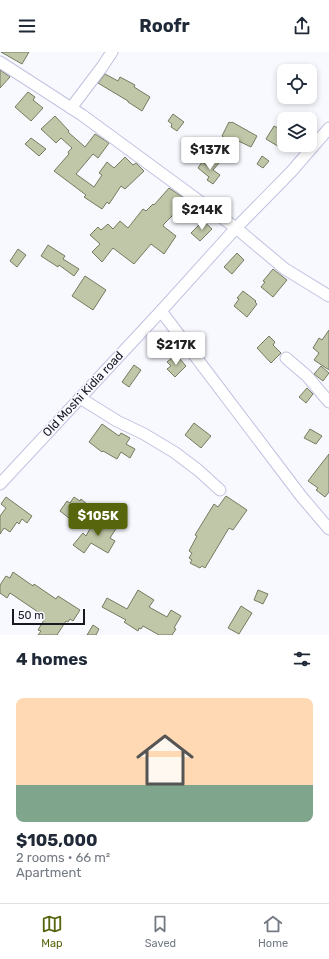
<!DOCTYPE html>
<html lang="en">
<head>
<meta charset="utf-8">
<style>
	:root { --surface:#fff; --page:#f2f2f3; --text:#1f2937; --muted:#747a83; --line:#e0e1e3; --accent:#57650c }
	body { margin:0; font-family:Rubik,sans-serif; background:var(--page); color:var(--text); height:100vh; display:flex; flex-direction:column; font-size:15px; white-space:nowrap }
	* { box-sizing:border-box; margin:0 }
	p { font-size:13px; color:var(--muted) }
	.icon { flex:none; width:22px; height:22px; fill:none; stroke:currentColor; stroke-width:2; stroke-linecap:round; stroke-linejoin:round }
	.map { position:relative; height:583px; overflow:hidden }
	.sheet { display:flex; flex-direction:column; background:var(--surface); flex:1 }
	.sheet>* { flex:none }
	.controls { position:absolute; left:277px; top:12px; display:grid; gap:8px }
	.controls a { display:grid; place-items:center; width:40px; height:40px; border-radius:8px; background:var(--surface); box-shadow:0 2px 6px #0003; font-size:20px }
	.scale { position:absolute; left:12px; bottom:10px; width:73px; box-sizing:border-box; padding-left:4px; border:2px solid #181823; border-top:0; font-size:11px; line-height:14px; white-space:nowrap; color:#181823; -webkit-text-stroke:3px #f8f9ff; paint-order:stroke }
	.price { position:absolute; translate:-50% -34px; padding:0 9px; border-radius:4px; background:#fff; color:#222; font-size:13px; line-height:26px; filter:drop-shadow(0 1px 2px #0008) }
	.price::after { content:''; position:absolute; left:50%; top:24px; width:12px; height:9px; margin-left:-6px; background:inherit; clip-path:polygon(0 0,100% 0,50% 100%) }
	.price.current { background:var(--accent); color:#fff }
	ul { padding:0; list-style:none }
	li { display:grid; align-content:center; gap:8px; height:212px; padding:0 16px }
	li+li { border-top:1px solid var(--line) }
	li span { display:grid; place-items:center; height:124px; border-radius:8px; color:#555 }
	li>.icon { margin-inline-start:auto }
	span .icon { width:72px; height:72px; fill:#fffc; stroke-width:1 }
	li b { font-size:17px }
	h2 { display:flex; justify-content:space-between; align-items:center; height:48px; padding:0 16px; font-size:17px }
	header { display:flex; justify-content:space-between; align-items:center; height:52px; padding:0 16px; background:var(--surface); font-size:18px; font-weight:700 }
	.tabs { display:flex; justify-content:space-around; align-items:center; height:56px; border-top:1px solid var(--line); background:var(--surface); font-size:11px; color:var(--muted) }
	.tabs a { display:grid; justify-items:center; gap:2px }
	.tabs .current { color:var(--accent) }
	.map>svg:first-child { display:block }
	.building { fill:#bfc7a8; stroke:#747b5f }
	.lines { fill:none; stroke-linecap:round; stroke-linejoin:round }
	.minor-casing { stroke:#c1c2e1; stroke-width:13 }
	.minor { stroke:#fff; stroke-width:11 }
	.labels { text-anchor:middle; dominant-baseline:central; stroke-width:3; stroke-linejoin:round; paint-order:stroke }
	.street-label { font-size:12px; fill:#181823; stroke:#f8f9ff }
</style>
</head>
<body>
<header><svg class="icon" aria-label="menu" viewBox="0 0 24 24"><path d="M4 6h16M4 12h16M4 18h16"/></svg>Roofr<svg class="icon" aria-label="share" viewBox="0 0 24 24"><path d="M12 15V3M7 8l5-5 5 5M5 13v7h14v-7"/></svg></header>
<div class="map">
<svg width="329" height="583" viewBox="0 0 329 583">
	<rect width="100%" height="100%" fill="#f8f9ff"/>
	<g class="building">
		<path d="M 1,0 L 29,0 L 22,12 Z"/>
		<path d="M 0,18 L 10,25 L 0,36 Z"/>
		<path d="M 105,22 L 118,29 L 120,25 L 135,33 L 134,35 L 150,45 L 142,59 L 128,50 L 128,49 L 98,31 Z"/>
		<path d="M 28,40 L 35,45 L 33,48 L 43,56 L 31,69 L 15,55 Z"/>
		<path d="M 173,62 L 184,70 L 177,79 L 171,75 L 172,72 L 168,69 Z"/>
		<path d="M 55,64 L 69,79 L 68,80 L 85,95 L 95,82 L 109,91 L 98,106 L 93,102 L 76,122 L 94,135 L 102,123 L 99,121 L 107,110 L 114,116 L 125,105 L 133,113 L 136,111 L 144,119 L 125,137 L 121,134 L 109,152 L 107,150 L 102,157 L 84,145 L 86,143 L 54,119 L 69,102 L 68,100 L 72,96 L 61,86 L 56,91 L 41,77 Z"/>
		<path d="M 229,70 L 231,71 L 232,70 L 257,84 L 251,95 L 232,86 L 230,90 L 222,84 Z"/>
		<path d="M 274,74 L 284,79 L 284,92 L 281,96 L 266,87 Z"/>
		<path d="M 31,86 L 46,97 L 39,104 L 25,92 Z"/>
		<path d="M 262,104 L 269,109 L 263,116 L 257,112 Z"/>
		<path d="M 214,107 L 219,111 L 213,118 L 220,123 L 213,132 L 207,128 L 209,125 L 198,116 L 202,110 L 208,114 Z"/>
		<path d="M 169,136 L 184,146 L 179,152 L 192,165 L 190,167 L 177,159 L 164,172 L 163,174 L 176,184 L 164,202 L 151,192 L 134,212 L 113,196 L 102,210 L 92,200 L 100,192 L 90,183 L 98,175 L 101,178 L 108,172 L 113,177 L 120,169 L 128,176 L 143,157 L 146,159 L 153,152 L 154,153 Z"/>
		<path d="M 203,169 L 212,177 L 200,189 L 191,181 Z"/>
		<path d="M 48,193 L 65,204 L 63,207 L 79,217 L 74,224 L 59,213 L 58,215 L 41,204 Z"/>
		<path d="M 18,197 L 26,203 L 17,215 L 10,209 Z"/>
		<path d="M 237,201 L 244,208 L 232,222 L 224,215 Z"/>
		<path d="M 273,217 L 287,228 L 273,245 L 261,235 L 265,230 L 263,229 Z"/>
		<path d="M 85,224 L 106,238 L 93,258 L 72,244 Z"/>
		<path d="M 243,239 L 256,249 L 255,250 L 257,252 L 247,265 L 234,254 L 239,247 L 237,246 Z"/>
		<path d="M 329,278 L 329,318 L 314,308 L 319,301 L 313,296 L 319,286 L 322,288 Z"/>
		<path d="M 269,284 L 275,290 L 273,293 L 281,301 L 271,311 L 257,296 Z"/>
		<path d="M 173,305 L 176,309 L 179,306 L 186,314 L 175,325 L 167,317 L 171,314 L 167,310 Z"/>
		<path d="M 134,313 L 141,318 L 129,335 L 122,330 Z"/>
		<path d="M 321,314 L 329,321 L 323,329 L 314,322 Z"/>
		<path d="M 307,336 L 313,342 L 306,351 L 299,345 Z"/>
		<path d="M 194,371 L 211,384 L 201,396 L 185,383 Z"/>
		<path d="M 102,372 L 119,384 L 121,381 L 130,386 L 126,392 L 135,397 L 130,406 L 121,400 L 117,407 L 103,399 L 102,400 L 89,390 Z"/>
		<path d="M 310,377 L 322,384 L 316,392 L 304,386 Z"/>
		<path d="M 329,402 L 329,440 L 325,445 L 316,438 L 318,436 L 308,429 Z"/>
		<path d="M 226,444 L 247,458 L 233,478 L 229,476 L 205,516 L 202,514 L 200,516 L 190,511 L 192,508 L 189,506 L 192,501 L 189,499 L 197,484 L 195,483 L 214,452 L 218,455 Z"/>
		<path d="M 6,445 L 32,464 L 27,471 L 22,467 L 19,472 L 17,470 L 10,480 L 4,476 L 0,482 L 0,464 L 6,456 L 1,452 Z"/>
		<path d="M 74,445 L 80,449 L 81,447 L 87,452 L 74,470 L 60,459 L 67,449 L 70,451 Z"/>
		<path d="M 107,465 L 119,472 L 110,486 L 115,489 L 108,501 L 91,491 L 84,501 L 73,493 L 83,481 L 86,484 L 92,473 L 100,478 Z"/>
		<path d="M 13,520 L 33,534 L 34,532 L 56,547 L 58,544 L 80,558 L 73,569 L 70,567 L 68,570 L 66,569 L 57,583 L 38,583 L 41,579 L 38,578 L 44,568 L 39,564 L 41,562 L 10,541 L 7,546 L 0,541 L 0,533 L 6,524 L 10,526 Z"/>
		<path d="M 138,538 L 154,548 L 149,555 L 167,565 L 171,558 L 181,564 L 174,576 L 176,577 L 172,583 L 159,583 L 143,574 L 141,577 L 139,576 L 138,579 L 124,570 L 126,568 L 102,555 L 107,546 L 127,557 Z"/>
		<path d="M 258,538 L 268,542 L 263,552 L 254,548 Z"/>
		<path d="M 241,554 L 252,561 L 239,582 L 228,576 Z"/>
		<path d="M 93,573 L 99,577 L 96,583 L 87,583 Z"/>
	</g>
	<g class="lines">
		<defs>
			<g id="minor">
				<path d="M 0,10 L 82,63 L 236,176 L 285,217 L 329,244"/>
				<path d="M 71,56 L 102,15 L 112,0"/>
				<path d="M 161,259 L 301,444 L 329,477"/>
				<path d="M 286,306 L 307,324 L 329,350"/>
				<path d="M 80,346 L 117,369 L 144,382 L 174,400 L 198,418 L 220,438"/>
				<path d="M 0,432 L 161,259 L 236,176 L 291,120 L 329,76"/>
			</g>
		</defs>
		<use href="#minor" class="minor-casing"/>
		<use href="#minor" class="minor"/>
	</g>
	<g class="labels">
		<g class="street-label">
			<text transform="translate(83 342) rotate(-47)">Old Moshi Kidia road</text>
		</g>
	</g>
</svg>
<div class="controls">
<a><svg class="icon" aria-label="locate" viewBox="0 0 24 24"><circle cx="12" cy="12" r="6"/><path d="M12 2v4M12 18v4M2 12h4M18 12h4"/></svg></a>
<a><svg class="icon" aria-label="layers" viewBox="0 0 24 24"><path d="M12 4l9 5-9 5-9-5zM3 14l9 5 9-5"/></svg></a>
</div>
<div class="scale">50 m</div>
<b class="price" style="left:210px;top:119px">$137K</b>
<b class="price" style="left:202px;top:179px">$214K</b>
<b class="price" style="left:176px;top:314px">$217K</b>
<b class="price current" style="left:98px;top:485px">$105K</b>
</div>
<section class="sheet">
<h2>4 homes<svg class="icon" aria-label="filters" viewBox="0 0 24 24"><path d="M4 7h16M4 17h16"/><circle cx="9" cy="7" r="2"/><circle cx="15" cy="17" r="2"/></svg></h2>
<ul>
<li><span style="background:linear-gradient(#ffd9b3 70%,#7fa58c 0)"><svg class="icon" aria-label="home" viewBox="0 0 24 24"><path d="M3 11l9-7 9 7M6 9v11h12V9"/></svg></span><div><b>$105,000</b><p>2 rooms · 66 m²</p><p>Apartment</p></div></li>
</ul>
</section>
<nav class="tabs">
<a class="current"><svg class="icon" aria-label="map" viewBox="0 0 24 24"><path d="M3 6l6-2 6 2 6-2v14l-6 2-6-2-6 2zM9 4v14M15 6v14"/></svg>Map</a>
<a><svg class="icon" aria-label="saved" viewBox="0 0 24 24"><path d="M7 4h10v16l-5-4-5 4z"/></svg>Saved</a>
<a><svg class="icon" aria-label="home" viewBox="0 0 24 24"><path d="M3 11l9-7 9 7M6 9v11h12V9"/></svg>Home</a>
</nav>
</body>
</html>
